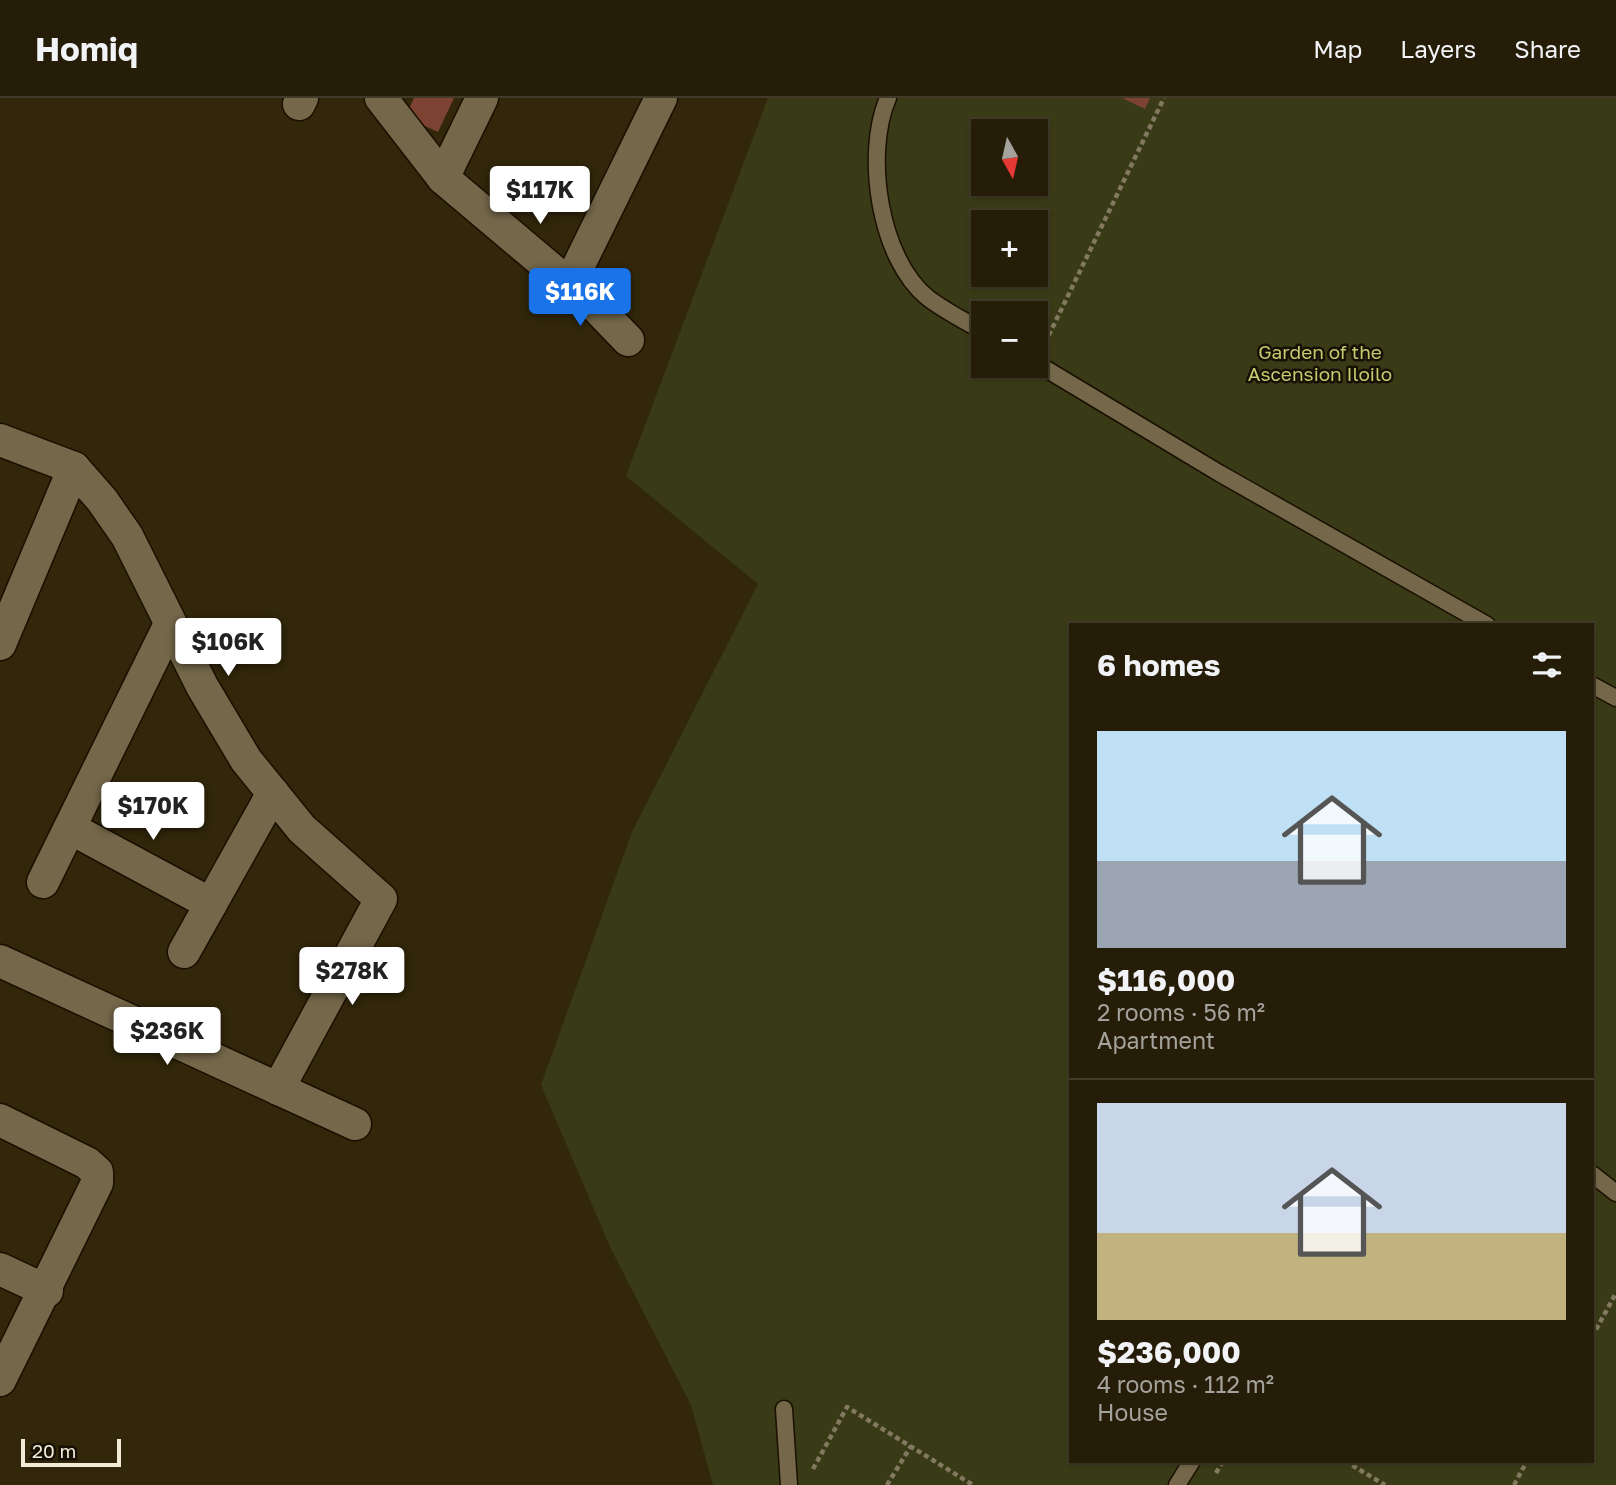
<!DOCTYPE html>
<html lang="en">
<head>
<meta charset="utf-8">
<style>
	:root { --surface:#261d08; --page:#322a16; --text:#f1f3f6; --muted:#a4a29c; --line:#423b29; --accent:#1a73e8 }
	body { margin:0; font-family:"Golos Text",sans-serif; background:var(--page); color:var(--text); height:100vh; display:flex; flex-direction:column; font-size:26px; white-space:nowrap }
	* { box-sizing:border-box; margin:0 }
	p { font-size:23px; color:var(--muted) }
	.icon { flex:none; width:38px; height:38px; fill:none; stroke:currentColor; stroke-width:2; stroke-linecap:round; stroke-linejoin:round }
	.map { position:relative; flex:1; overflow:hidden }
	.panel { position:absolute; left:1069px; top:525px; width:525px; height:840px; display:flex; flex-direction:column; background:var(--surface); border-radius:0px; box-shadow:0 2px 5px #0004,0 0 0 2px var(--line) }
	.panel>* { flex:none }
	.needle { width:46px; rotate:172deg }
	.fabs { position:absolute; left:971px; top:21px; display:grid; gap:14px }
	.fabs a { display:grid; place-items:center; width:77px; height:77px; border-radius:0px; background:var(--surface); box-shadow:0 2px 5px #0004,0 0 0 2px var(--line); font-size:35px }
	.scale { position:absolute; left:21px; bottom:18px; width:100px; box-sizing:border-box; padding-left:7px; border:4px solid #f2ebda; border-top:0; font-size:19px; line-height:24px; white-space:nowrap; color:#f2ebda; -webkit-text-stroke:5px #161005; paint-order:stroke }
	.price { position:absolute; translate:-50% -60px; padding:0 16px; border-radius:7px; background:#fff; color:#222; font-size:23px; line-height:46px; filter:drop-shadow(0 2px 4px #0008) }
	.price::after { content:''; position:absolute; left:50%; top:42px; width:21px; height:16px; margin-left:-10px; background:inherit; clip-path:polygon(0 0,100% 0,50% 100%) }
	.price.on { background:var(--accent); color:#fff }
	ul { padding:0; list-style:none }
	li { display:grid; align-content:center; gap:14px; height:371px; padding:0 28px }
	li+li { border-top:2px solid var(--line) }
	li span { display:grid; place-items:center; height:217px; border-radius:0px; color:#555 }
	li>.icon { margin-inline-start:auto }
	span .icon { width:126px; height:126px; fill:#fffc; stroke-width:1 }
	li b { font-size:30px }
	h2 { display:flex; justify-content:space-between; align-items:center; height:84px; padding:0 28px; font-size:30px }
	header { display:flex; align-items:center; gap:42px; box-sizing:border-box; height:98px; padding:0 35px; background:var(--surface); border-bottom:2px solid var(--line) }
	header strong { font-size:33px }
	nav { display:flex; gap:38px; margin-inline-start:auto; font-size:24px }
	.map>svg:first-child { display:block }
	.green { fill:#393b16; fill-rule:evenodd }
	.building { fill:#7c4232 }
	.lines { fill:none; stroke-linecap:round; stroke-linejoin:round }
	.lane-casing { stroke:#1a0f00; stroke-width:19 }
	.street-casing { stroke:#1a0f00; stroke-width:35 }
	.path { stroke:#837961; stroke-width:4.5; stroke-dasharray:5 3.5; stroke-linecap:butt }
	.lane { stroke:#75684a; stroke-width:16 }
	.street { stroke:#75684a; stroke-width:32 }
	.labels { text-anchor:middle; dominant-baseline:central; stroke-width:5; stroke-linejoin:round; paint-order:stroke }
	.park-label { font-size:19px; fill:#c5ca6f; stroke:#161005 }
</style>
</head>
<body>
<header>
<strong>Homiq</strong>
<nav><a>Map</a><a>Layers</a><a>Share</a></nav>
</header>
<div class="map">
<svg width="1616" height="1387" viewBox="0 0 1616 1387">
	<rect width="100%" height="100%" fill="#32270a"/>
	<path class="green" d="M 768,0 L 1616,0 L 1616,1387 L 713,1387 L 691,1307 L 611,1151 L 541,987 L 632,734 L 758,486 L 626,378 ZM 984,33 L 1036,33 L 1036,86 L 984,86 ZM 984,124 L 1036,124 L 1036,177 L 984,177 ZM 984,215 L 1036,215 L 1036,268 L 984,268 ZM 1071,527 L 1592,527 L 1592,1363 L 1071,1363 Z"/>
	<g class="building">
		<path d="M 414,0 L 454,0 L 438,34 L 405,19 Z"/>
		<path d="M 1122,0 L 1150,0 L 1145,11 Z"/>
	</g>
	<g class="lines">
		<defs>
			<g id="lane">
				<path d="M 888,0 C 864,55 879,161 928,200 C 945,213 965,223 984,234"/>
				<path d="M 1036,265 L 1219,375 L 1487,527"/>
				<path d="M 1592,587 L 1616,600"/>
				<path d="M 1592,1076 L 1616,1095"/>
				<path d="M 784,1311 L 789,1387"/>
				<path d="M 1177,1387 L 1192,1363"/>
			</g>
			<g id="street">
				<path d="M 381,0 L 443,80 L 564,182 L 573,179 L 661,0"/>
				<path d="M 299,6 L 302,0"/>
				<path d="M 443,80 L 482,0"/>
				<path d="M 570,182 L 628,242"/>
				<path d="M 0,342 L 74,370 L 102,402 L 127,438 L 202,588 L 246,662 L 302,731 L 381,801 L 278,991"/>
				<path d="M 0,546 L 74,370"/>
				<path d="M 70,730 L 211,806"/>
				<path d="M 43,784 L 170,526"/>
				<path d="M 184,854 L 273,695"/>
				<path d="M 0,863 L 355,1026"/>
				<path d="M 0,1022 L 87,1065 L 97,1074 L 97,1085 L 0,1282"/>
				<path d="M 0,1171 L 47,1193"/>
			</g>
		</defs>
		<use href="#lane" class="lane-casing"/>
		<use href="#street" class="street-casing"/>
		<g class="path">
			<path d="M 1045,245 L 1164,0"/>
			<path d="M 1592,1239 L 1616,1195"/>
			<path d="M 1345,1363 L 1385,1387"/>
			<path d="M 813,1371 L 847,1309 L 973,1387"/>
			<path d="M 1216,1375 L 1223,1363"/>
			<path d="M 887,1387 L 911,1348"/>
			<path d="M 1514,1387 L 1527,1363"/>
		</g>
		<use href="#lane" class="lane"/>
		<use href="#street" class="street"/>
	</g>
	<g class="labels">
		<g class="park-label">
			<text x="1320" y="253">Garden of the<tspan x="1320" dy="22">Ascension Iloilo</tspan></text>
		</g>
	</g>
</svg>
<div class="fabs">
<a><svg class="needle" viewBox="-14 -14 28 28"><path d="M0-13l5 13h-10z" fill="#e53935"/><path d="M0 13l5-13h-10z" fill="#a4a29c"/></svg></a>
<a>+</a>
<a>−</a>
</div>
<div class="scale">20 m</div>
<b class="price" style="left:540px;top:128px">$117K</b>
<b class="price on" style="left:580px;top:230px">$116K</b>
<b class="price" style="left:228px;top:580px">$106K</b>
<b class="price" style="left:153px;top:744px">$170K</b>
<b class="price" style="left:352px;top:909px">$278K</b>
<b class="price" style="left:167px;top:969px">$236K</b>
<section class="panel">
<h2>6 homes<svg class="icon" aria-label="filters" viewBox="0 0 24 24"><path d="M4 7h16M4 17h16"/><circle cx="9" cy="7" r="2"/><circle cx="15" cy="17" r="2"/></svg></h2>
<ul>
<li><span style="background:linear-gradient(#bfe0f5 60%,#9aa5b1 0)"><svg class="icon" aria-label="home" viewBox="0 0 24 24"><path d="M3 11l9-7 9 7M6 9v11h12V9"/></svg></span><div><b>$116,000</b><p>2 rooms · 56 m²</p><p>Apartment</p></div></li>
<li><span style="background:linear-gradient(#c9d6e8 60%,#c2b280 0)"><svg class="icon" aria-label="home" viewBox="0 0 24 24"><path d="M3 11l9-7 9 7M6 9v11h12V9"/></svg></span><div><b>$236,000</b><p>4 rooms · 112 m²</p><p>House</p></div></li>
</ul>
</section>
</div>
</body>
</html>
